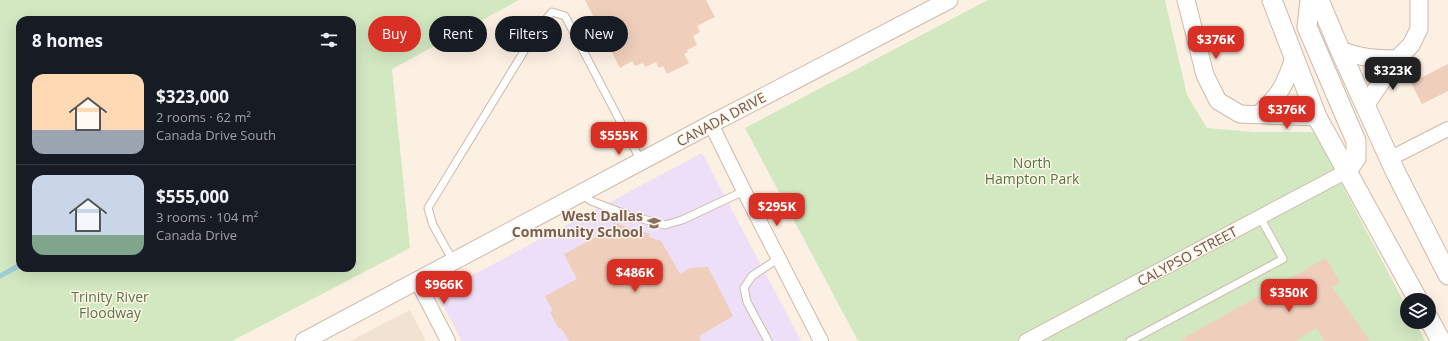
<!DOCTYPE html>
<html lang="en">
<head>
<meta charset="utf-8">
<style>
	:root { --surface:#171b24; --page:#20242c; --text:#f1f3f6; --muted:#9ea1a6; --line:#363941; --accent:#d93025 }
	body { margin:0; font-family:"Open Sans",sans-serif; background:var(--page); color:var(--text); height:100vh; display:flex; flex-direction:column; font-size:15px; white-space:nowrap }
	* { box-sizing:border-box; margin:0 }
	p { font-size:13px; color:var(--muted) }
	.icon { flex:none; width:22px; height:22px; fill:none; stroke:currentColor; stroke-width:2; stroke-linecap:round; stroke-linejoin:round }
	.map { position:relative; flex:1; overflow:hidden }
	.panel { position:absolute; left:16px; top:16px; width:340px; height:256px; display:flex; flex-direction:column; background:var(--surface); border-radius:12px; box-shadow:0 4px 16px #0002 }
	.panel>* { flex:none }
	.top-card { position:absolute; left:368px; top:16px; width:380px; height:36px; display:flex; gap:8px }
	.tools { position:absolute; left:1400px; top:293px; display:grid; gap:8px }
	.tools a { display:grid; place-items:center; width:36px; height:36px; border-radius:50%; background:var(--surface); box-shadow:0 4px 16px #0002; font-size:20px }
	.price { position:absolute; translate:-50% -34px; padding:0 9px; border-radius:8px; background:var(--accent); color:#fff; font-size:13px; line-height:26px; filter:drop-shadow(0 1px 2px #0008) }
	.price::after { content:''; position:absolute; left:50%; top:24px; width:12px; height:9px; margin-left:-6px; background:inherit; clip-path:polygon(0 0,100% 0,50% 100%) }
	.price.selected { background:#222; color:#fff }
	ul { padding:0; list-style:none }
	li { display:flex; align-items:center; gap:12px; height:100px; padding:0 16px }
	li+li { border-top:1px solid var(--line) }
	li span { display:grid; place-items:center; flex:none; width:112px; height:80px; border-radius:12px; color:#555 }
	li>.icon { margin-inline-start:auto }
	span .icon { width:48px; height:48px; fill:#fffc; stroke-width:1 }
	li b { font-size:17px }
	h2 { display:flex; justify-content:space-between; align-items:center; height:48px; padding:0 16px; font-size:17px }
	.chip { padding:0 14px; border-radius:18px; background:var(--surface); box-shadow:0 4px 16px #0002; font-size:14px; line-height:36px }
	.chip.selected { background:var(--accent); color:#fff }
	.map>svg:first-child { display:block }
	.residential { fill:#f2e2d1 }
	.education { fill:#eddff7 }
	.green { fill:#d2e8c1; fill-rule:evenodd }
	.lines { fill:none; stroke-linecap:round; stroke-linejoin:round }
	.stream { stroke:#9eced5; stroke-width:5 }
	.building { fill:#efcebb }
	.service-casing { stroke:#cebaac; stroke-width:9 }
	.minor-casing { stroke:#cebaac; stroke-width:16 }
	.tertiary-casing { stroke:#cebaac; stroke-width:19 }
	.secondary-casing { stroke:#d0b9a9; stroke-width:21 }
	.service { stroke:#fff; stroke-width:7 }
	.minor { stroke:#fff; stroke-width:14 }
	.tertiary { stroke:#fff; stroke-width:17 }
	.secondary { stroke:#fff; stroke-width:19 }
	.labels { text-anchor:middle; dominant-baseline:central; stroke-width:3; stroke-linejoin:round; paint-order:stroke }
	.street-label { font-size:14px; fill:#71564a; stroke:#fef5e8 }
	.park-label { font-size:14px; fill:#547742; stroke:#fef5e8 }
	.education-label { font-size:14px; font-weight:bold; fill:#785e54; stroke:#fef5e8; text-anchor:end }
</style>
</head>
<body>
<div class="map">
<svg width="1448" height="341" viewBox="0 0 1448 341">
	<rect width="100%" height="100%" fill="#fbf0e2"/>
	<path class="residential" d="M 410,310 L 426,341 L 350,341 Z"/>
	<path class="education" d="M 702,153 L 801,341 L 462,341 L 437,294 Z"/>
	<g class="green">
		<path d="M 0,0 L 519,0 L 392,69 L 410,248 L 232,341 L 0,341 ZM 20,20 L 352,20 L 352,268 L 20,268 Z"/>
		<path d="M 988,0 L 1165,0 L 1187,95 L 1207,128 L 1253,132 L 1314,132 L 1407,308 L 1407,322 L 1415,322 L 1425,341 L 858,341 L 745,128 Z"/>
	</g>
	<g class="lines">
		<path class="stream" d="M 0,276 L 20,265"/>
	</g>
	<g class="building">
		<path d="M 585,0 L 706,0 L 715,17 L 697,26 L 700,32 L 693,36 L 697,45 L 687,50 L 688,52 L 684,54 L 689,63 L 667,74 L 663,66 L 659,68 L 656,62 L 645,67 L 643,63 L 635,66 L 632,61 L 620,68 Z"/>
		<path d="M 1448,64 L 1448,91 L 1422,104 L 1411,83 Z"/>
		<path d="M 614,223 L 650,234 L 649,237 L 661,241 L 680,274 L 690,268 L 708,267 L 733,316 L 699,336 L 701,341 L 569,341 L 561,328 L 559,329 L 550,312 L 553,311 L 545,296 L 577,279 L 564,254 L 613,228 Z"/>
		<path d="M 1326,258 L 1340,283 L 1332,287 L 1370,341 L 1325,341 L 1316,328 L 1296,341 L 1179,341 Z"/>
	</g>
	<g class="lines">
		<defs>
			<g id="service">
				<path d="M 581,194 L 591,201 L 628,215 L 665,225 L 682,220 L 744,191"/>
				<path d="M 453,261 L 433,225 L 428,208 L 537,30 L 552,12 L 565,16 L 641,161"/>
				<path d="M 768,341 L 747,302 L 744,288 L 752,276 L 779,258"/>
				<path d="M 1130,341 L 1283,259 L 1260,217"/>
			</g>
			<g id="minor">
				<path d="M 711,124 L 744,191 L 821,341"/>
				<path d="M 1389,159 L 1448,129"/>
				<path d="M 417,281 L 448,341"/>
				<path d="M 1026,341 L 1347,171"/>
			</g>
			<g id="tertiary">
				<path d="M 1186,0 L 1205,75 L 1218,101 L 1240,114 L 1317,117"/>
				<path d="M 1340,50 C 1363,58 1373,59 1397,59"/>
				<path d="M 1365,106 L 1397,59 L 1411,45 L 1419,29 L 1419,0"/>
				<path d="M 1259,114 C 1280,95 1285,85 1294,58"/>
				<path d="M 304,341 L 711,124 L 949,0"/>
			</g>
			<g id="secondary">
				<path d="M 1272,0 L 1317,117 L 1418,300"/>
				<path d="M 1310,0 L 1307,27 L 1356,141 L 1356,158 L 1347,171"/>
				<path d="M 1319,0 L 1340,50 L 1395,171 L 1448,275"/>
				<path d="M 1429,319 L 1441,341"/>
			</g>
		</defs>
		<use href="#service" class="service-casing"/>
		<use href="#minor" class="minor-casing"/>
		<use href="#tertiary" class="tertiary-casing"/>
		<use href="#secondary" class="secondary-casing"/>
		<use href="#service" class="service"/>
		<use href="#minor" class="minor"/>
		<use href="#tertiary" class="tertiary"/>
		<use href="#secondary" class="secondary"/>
	</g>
	<defs>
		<symbol id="school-bare" viewBox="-9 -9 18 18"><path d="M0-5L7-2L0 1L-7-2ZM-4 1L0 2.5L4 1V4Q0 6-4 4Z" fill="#8d6e63" stroke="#fef5e8" stroke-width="2.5" paint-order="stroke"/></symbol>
	</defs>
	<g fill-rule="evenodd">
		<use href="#school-bare" x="644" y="213" width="20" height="20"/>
	</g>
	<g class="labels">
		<g class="street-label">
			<text transform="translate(721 119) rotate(-28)">CANADA DRIVE</text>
			<text transform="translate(1187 256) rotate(-28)">CALYPSO STREET</text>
		</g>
		<g class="park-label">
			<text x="1032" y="162">North<tspan x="1032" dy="16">Hampton Park</tspan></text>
			<text x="110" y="296">Trinity River<tspan x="110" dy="16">Floodway</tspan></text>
		</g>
		<g class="education-label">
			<text x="643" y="215">West Dallas<tspan x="643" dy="16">Community School</tspan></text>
		</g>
	</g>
</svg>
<div class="tools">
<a><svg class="icon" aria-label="layers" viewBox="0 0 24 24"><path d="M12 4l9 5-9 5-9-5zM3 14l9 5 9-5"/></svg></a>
</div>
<b class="price" style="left:1216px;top:60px">$376K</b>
<b class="price selected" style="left:1393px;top:91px">$323K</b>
<b class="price" style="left:1287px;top:130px">$376K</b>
<b class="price" style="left:619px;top:156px">$555K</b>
<b class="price" style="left:777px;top:227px">$295K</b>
<b class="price" style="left:635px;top:293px">$486K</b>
<b class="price" style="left:444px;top:305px">$966K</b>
<b class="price" style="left:1289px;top:313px">$350K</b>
<div class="top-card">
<a class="chip selected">Buy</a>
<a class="chip">Rent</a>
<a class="chip">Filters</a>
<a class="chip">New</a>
</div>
<section class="panel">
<h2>8 homes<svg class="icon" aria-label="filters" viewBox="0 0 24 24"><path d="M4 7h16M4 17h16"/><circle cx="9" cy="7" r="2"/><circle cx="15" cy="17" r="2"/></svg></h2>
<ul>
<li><span style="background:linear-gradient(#ffd9b3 70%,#9aa5b1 0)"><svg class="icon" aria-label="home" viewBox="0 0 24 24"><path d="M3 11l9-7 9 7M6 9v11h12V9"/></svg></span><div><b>$323,000</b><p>2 rooms · 62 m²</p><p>Canada Drive South</p></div></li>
<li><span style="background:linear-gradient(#c9d6e8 75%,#7fa58c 0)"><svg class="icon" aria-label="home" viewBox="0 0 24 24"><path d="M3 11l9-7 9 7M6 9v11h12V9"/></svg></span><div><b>$555,000</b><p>3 rooms · 104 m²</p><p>Canada Drive</p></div></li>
</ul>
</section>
</div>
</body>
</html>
